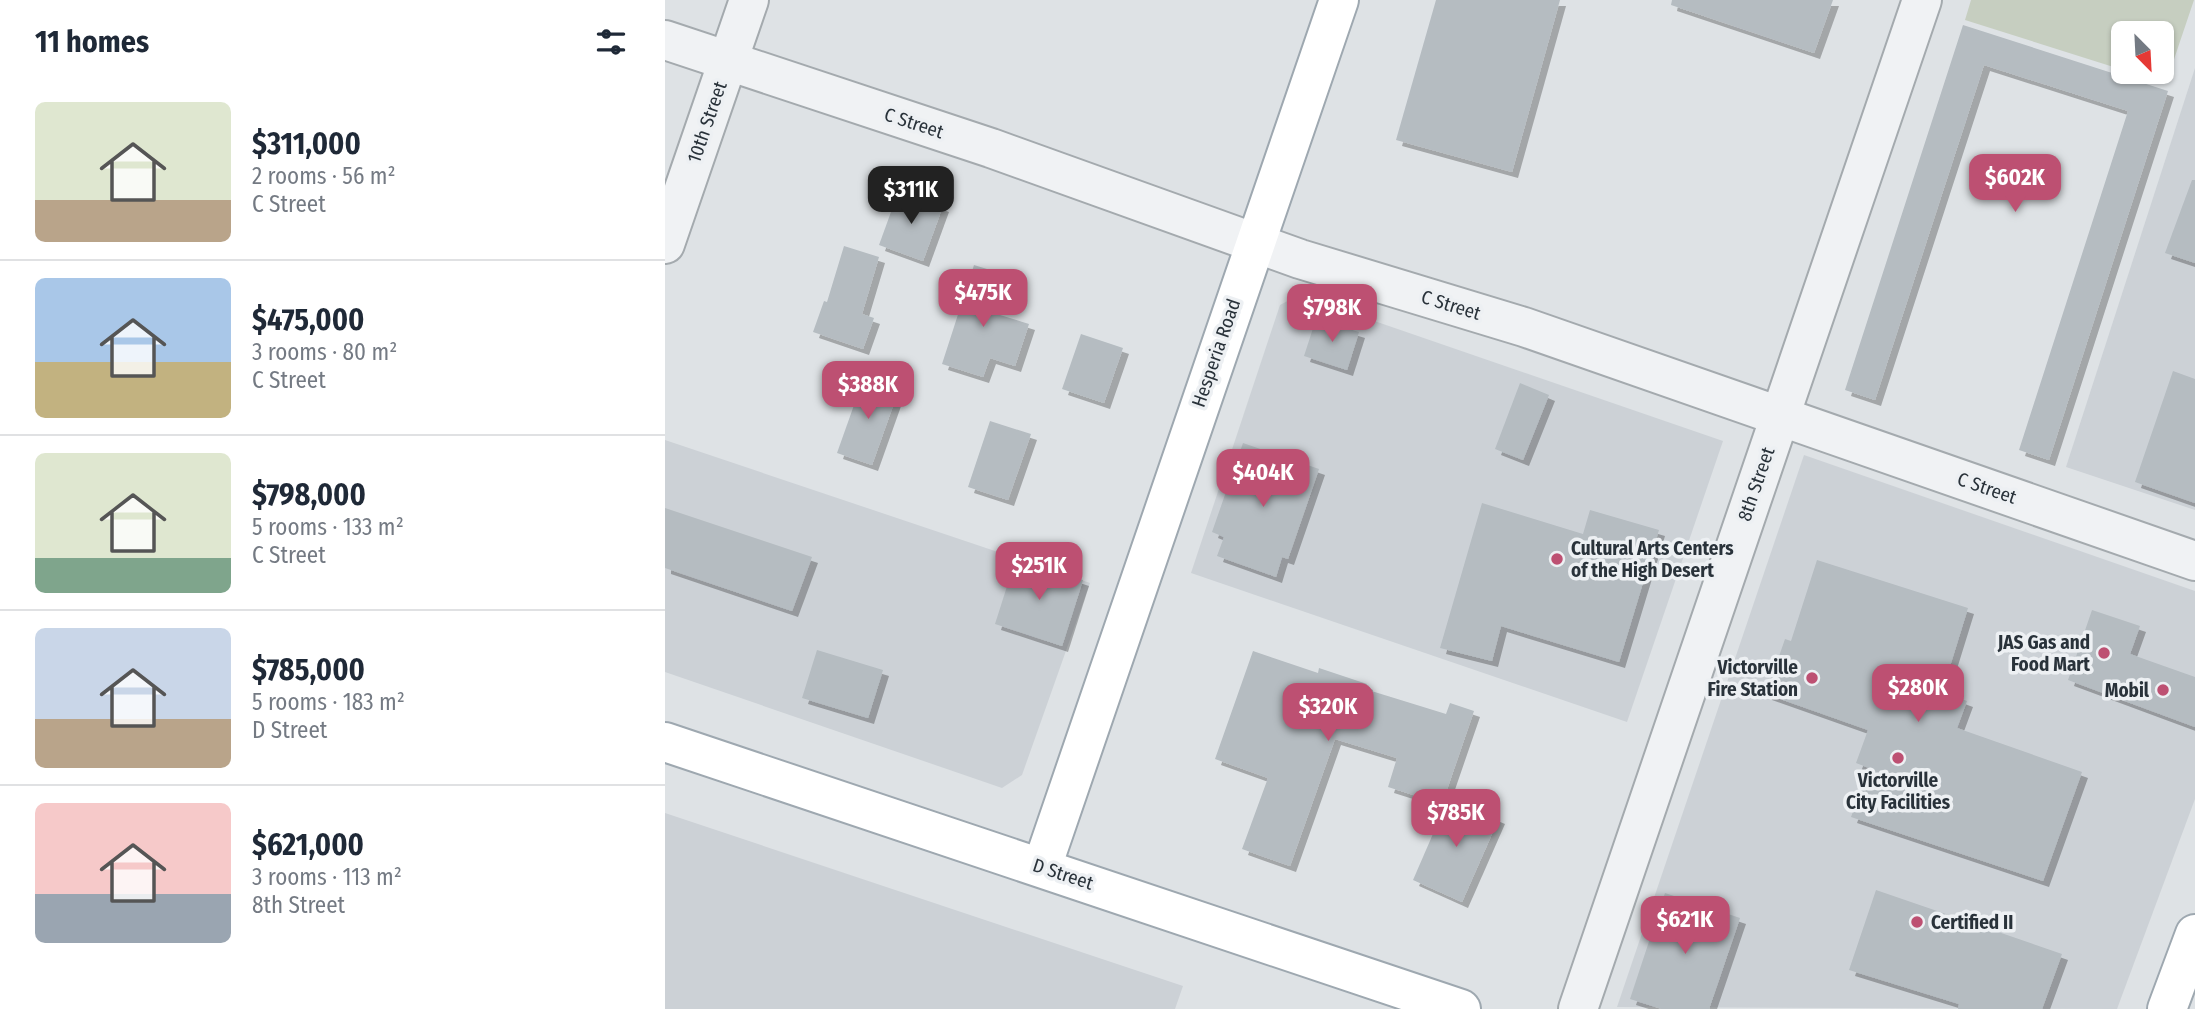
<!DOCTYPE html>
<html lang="en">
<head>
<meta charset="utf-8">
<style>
	:root { --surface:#fff; --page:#f6f6f7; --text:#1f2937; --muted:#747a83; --line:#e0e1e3; --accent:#bd5072 }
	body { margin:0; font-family:"Fira Sans Condensed",sans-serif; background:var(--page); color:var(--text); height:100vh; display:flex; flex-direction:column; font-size:26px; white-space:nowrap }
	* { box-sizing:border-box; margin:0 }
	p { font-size:23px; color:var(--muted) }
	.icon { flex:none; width:38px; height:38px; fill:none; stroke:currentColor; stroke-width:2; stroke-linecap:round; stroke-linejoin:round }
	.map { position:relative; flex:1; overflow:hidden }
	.side { display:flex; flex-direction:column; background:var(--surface); width:665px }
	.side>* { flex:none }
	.needle { width:46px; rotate:156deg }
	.fabs { position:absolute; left:1446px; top:21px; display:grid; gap:14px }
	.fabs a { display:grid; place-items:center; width:63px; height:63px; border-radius:10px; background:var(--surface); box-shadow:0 2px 5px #0004; font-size:35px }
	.price { position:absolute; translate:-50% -60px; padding:0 16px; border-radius:14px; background:var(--accent); color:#fff; font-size:23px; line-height:46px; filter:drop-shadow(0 2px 4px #0008) }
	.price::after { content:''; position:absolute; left:50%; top:42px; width:21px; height:16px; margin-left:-10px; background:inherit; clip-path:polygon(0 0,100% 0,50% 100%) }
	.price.selected { background:#222; color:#fff }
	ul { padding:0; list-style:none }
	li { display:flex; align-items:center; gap:21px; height:175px; padding:0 35px }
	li+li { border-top:2px solid var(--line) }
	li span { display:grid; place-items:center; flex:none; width:196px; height:140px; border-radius:10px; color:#555 }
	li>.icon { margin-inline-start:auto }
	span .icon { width:84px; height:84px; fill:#fffc; stroke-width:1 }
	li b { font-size:30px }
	h2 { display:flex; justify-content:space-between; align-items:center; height:84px; padding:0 35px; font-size:30px }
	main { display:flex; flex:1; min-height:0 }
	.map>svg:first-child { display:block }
	.built { fill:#ccd1d6 }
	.green { fill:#c6cec0 }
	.building { fill:#b5bcc1; filter:url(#shadow) }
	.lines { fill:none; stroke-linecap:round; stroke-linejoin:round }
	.minor-casing { stroke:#a4aaae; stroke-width:42 }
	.major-casing { stroke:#9ea8b0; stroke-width:42 }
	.minor { stroke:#f0f2f4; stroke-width:38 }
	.major { stroke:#fff; stroke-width:38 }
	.poi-dot { fill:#bd5072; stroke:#edf0f3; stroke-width:2.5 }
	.labels { text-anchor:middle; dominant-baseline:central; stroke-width:7; stroke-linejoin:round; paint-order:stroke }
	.street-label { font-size:19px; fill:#29323a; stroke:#edf0f3 }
	.poi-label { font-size:19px; font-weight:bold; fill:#29323a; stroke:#edf0f3; text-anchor:end }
</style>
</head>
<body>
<main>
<section class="side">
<h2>11 homes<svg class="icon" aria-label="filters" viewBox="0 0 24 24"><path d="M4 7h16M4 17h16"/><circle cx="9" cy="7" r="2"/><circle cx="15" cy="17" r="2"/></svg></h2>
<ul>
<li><span style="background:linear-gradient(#dfe7d0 70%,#b9a48a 0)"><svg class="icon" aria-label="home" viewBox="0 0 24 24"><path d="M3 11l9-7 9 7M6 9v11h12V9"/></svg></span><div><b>$311,000</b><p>2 rooms · 56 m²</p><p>C Street</p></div></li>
<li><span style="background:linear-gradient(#a9c7e8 60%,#c2b280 0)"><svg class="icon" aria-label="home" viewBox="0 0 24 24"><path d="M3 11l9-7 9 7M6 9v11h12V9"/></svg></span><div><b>$475,000</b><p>3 rooms · 80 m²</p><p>C Street</p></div></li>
<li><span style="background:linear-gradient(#dfe7d0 75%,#7fa58c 0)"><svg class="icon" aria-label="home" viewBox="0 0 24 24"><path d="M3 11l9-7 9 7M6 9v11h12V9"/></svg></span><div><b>$798,000</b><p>5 rooms · 133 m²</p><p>C Street</p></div></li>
<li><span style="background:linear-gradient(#c9d6e8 65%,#b9a48a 0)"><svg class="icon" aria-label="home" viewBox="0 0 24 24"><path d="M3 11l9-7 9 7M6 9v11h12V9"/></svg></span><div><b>$785,000</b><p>5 rooms · 183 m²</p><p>D Street</p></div></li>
<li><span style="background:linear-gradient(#f6c9c9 65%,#9aa5b1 0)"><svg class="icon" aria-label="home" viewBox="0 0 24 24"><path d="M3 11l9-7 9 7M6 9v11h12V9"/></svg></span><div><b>$621,000</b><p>3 rooms · 113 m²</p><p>8th Street</p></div></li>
</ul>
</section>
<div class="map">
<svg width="1530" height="1009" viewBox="0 0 1530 1009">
	<defs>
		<filter id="shadow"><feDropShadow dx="6" dy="6" stdDeviation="0" flood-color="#0004"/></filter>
	</defs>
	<rect width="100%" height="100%" fill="#dee2e5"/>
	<g class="built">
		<path d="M 1530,68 L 1530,510 L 1401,467 Z"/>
		<path d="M 634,295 L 1058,441 L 962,722 L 526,573 L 615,305 Z"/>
		<path d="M 0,440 L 425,583 L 357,775 L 337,788 L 0,672 Z"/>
		<path d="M 1139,455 L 1530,591 L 1530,799 L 1452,1009 L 952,1007 Z"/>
		<path d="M 0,813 L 518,986 L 510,1009 L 0,1009 Z"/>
	</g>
	<path class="green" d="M 1306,0 L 1529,0 L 1501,83 L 1465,72 L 1496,72 L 1496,33 L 1458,33 L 1458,70 L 1300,20 Z"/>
	<g class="building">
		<path d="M 771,0 L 895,0 L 847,172 L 731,140 Z"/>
		<path d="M 1007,0 L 1168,0 L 1149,53 L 1006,5 Z"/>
		<path d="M 1298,25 L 1503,91 L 1384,460 L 1354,450 L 1463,111 L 1319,65 L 1210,400 L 1180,390 Z"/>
		<path d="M 1527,180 L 1530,180 L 1530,263 L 1500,253 Z"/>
		<path d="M 234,190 L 278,206 L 258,261 L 214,245 Z"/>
		<path d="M 179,246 L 214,257 L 197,314 L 209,318 L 198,349 L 148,332 L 159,301 L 162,302 Z"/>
		<path d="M 309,265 L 335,273 L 322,311 L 364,324 L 350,366 L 325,358 L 318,377 L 277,364 Z"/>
		<path d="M 651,319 L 694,332 L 682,370 L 639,356 Z"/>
		<path d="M 416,334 L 458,348 L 439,403 L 397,389 Z"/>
		<path d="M 1508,371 L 1530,379 L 1530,503 L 1470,482 Z"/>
		<path d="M 199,377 L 234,389 L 207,465 L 172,453 Z"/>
		<path d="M 855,383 L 884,395 L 858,460 L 830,449 Z"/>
		<path d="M 325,421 L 366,434 L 343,500 L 303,487 Z"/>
		<path d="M 578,443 L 654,469 L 623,559 L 617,557 L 611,577 L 552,556 L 559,537 L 547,532 Z"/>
		<path d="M 817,503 L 918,534 L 925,510 L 994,530 L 954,662 L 836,626 L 827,661 L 775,648 Z"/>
		<path d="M 0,508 L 147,557 L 127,611 L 0,568 Z"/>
		<path d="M 351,558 L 418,580 L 397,646 L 330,624 Z"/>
		<path d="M 1152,560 L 1303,608 L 1277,692 L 1302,701 L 1292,728 L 1417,772 L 1378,881 L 1186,817 L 1204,768 L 1191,763 L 1203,730 L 1101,694 L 1120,639 L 1126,641 Z"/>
		<path d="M 1427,610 L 1475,626 L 1465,654 L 1530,677 L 1530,727 L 1403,680 Z"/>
		<path d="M 152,650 L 218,670 L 203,718 L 137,698 Z"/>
		<path d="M 588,651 L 653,673 L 654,668 L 702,684 L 700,689 L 781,714 L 785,703 L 809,711 L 777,804 L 723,787 L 732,758 L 670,739 L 625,866 L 577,849 L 603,778 L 550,759 Z"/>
		<path d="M 784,797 L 834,818 L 797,902 L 748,880 Z"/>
		<path d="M 1211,890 L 1397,954 L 1377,1009 L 1293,1009 L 1294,1004 L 1184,970 Z"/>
		<path d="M 1000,893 L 1075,918 L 1044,1009 L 997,1009 L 965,999 Z"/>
	</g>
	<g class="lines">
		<defs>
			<g id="minor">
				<path d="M 0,40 L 326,148 L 635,259 L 859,327 L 1530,561"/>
				<path d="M 0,244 L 84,0"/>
				<path d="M 913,1009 L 1257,0"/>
			</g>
			<g id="major">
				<path d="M 0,742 L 796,1009"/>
				<path d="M 377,867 L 674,0"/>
				<path d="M 1502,1009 L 1530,934"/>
			</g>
		</defs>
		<use href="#minor" class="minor-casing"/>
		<use href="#major" class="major-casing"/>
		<use href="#minor" class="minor"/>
		<use href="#major" class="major"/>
	</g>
	<g class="poi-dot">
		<circle cx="892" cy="559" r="7"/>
		<circle cx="1439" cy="653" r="7"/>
		<circle cx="1147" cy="678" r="7"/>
		<circle cx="1498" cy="690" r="7"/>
		<circle cx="1233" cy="758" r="7"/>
		<circle cx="1252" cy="922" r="7"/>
	</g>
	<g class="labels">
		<g class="street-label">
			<text transform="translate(42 122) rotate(-71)">10th Street</text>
			<text transform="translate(249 123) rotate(18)">C Street</text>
			<text transform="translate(786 305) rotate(17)">C Street</text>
			<text transform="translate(551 353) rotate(-71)">Hesperia Road</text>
			<text transform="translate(1091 484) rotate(-71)">8th Street</text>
			<text transform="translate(1322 488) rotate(19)">C Street</text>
			<text transform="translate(398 874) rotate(18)">D Street</text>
		</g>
		<g class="poi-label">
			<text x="906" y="548" text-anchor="start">Cultural Arts Centers<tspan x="906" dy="22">of the High Desert</tspan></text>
			<text x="1425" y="642">JAS Gas and<tspan x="1425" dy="22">Food Mart</tspan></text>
			<text x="1133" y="667">Victorville<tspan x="1133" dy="22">Fire Station</tspan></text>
			<text x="1484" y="690">Mobil</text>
			<text x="1233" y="780" text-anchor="middle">Victorville<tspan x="1233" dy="22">City Facilities</tspan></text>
			<text x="1266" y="922" text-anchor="start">Certified II</text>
		</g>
	</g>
</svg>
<div class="fabs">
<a><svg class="needle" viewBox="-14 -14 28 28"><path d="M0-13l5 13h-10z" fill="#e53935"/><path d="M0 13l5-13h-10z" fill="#747a83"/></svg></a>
</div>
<b class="price" style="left:1350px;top:214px">$602K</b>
<b class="price selected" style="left:246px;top:226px">$311K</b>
<b class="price" style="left:318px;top:329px">$475K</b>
<b class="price" style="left:667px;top:344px">$798K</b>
<b class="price" style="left:203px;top:421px">$388K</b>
<b class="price" style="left:598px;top:509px">$404K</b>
<b class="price" style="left:374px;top:602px">$251K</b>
<b class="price" style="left:1253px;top:724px">$280K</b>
<b class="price" style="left:663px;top:743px">$320K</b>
<b class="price" style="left:791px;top:849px">$785K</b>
<b class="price" style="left:1020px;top:956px">$621K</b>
</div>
</main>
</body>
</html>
